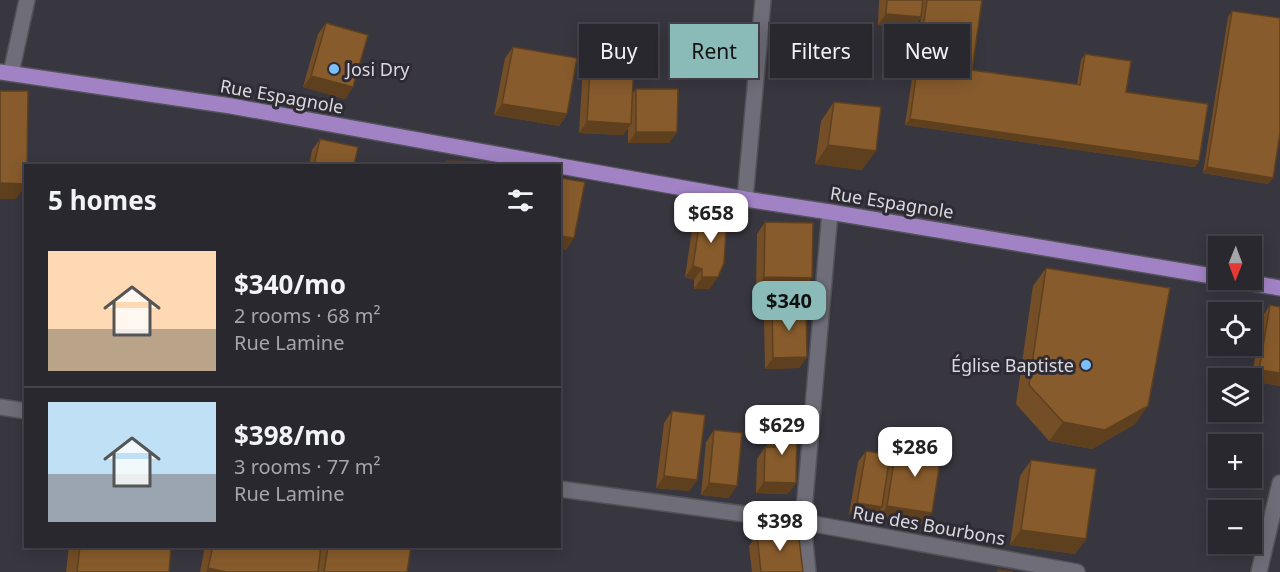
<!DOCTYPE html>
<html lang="en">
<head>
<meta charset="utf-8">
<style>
	:root { --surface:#2a282f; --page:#323037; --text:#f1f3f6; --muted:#a5a6aa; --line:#46444b; --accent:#8bbbb9 }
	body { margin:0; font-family:"Noto Sans",sans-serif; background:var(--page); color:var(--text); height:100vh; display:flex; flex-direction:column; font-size:22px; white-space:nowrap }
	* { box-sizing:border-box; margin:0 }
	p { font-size:20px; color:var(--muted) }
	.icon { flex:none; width:33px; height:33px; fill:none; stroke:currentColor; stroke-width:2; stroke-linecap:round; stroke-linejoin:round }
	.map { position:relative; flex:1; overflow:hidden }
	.sheet { position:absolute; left:24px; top:164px; width:537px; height:384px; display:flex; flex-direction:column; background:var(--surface); border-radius:0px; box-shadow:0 3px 15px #0003,0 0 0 2px var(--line) }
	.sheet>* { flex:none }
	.banner { position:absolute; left:579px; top:24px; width:570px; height:54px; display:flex; gap:12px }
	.needle { width:39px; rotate:181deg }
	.buttons { position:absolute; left:1208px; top:236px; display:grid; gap:12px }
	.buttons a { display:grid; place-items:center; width:54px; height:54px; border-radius:0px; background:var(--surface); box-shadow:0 3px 15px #0003,0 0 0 2px var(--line); font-size:30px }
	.price { position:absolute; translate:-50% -51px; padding:0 14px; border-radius:12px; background:#fff; color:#222; font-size:20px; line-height:39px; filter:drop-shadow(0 2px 3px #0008) }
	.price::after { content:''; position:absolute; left:50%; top:36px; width:18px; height:14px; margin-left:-9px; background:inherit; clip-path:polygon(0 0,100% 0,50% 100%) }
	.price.active { background:var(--accent); color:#111 }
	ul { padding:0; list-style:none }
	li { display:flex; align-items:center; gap:18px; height:150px; padding:0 24px }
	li+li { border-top:2px solid var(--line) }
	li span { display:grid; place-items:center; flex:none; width:168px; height:120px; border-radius:0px; color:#555 }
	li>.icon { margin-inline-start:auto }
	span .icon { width:72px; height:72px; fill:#fffc; stroke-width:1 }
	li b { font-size:26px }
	h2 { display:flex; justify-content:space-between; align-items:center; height:72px; padding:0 24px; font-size:26px }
	.chip { padding:0 21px; border-radius:0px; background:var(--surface); box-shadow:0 3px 15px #0003,0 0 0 2px var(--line); font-size:21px; line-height:54px }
	.chip.active { background:var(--accent); color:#111 }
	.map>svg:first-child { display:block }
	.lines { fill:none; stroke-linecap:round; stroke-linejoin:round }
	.minor-casing { stroke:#535259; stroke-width:18 }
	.major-casing { stroke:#535259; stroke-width:18 }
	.minor { stroke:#6f6d77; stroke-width:15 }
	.major { stroke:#a183c5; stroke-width:15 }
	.wall { fill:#744e26 }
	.shaded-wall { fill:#5e401f }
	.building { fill:#875b2c; stroke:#5e401f; stroke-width:1.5 }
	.poi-dot { fill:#7cbef9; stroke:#2e2b34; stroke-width:2 }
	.labels { text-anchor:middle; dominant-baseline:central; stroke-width:6; stroke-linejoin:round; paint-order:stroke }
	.poi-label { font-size:18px; fill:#dad9de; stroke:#2e2b34; text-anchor:start }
	.street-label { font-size:18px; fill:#dad9de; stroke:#2e2b34 }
</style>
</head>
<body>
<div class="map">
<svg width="1280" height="572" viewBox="0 0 1280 572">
	<rect width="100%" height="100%" fill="#38363f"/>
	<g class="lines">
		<defs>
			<g id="minor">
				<path d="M 11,73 L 27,0"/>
				<path d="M 745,199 L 763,0"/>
				<path d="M 0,407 L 26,411"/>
				<path d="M 560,489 L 803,522 L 1077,572"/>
				<path d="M 808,572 L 803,522 L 830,212"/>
				<path d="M 1259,572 L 1280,483"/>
			</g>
			<g id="major">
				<path d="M 0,72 L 231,106 L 556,165"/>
				<path d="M 560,166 L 745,199 L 830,212 L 1218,277"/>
				<path d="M 1229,279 L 1280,288"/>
			</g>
		</defs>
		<use href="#minor" class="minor-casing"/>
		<use href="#major" class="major-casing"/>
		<use href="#minor" class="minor"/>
		<use href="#major" class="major"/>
	</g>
	<g class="wall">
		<path d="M 879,0 L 923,0 L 922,10 L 923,0 L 982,0 L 972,70 L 1077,85 L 1081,60 L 1085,54 L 1199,161 L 1195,167 L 905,125 L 921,18 L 913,28 L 878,25 Z"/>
		<path d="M 1232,11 L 1273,178 L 1268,184 L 1203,173 L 1228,17 Z"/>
		<path d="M 326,23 L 353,87 L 345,99 L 303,87 L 318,34 Z"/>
		<path d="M 592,35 L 632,94 L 636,89 L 677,132 L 669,143 L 628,143 L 628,128 L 623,135 L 579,133 L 584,47 Z"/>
		<path d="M 513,47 L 567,114 L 559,126 L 494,115 L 505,58 Z"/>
		<path d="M 834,102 L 862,170 L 815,164 L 821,121 Z"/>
		<path d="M 320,139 L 354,165 L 309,165 L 312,150 Z"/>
		<path d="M 701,212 L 710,289 L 694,289 L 694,280 L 685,277 L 693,223 Z"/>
		<path d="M 765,222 L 812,278 L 804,289 L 756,289 L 757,234 Z"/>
		<path d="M 1046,268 L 1135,424 L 1092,449 L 1049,441 L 1016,404 L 1033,286 Z"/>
		<path d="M 1270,305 L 1280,307 L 1280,386 L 1251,381 L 1262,317 Z"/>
		<path d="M 772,307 L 807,357 L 799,368 L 765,369 L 764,318 Z"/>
		<path d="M 672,411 L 697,480 L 689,491 L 656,488 L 664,423 Z"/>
		<path d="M 775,425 L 788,494 L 756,493 L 757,459 L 765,447 L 767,447 L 767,437 Z"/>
		<path d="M 714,430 L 729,498 L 701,495 L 706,442 Z"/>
		<path d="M 897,442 L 924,524 L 879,517 L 880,509 L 874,518 L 849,514 L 858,462 L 866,451 L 888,455 Z"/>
		<path d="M 1031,460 L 1086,539 L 1075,554 L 1010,545 L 1020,476 Z"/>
		<path d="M 757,535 L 803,572 L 752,572 L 749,546 Z"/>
		<path d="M 69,546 L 171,546 L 169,572 L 66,572 Z"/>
		<path d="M 205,546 L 411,546 L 407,572 L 200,572 Z"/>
	</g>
	<g class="shaded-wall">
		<path d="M 886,14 L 921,17 L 913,28 L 878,25 Z"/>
		<path d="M 311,76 L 353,87 L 345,99 L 303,87 Z"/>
		<path d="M 502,104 L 567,114 L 559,126 L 494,115 Z"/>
		<path d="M 910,119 L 1199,161 L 1195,167 L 905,125 Z"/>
		<path d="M 587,121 L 631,124 L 623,135 L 579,133 Z"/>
		<path d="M 636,132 L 677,132 L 669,143 L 628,143 Z"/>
		<path d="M 828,145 L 876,151 L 862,170 L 815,164 Z"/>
		<path d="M 1207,167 L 1273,178 L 1268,184 L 1203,173 Z"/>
		<path d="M 0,183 L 26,184 L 26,185 L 16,199 L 0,199 Z"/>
		<path d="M 560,236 L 574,238 L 566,250 L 560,249 Z"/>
		<path d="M 693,266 L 702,269 L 694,280 L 685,277 Z"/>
		<path d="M 702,277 L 718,277 L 710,289 L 694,289 Z"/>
		<path d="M 764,277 L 812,278 L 804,289 L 756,289 Z"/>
		<path d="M 807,357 L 799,368 L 765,369 L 773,358 Z"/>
		<path d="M 1259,370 L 1280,373 L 1280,386 L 1251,381 Z"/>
		<path d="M 1148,406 L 1135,424 L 1092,449 L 1049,441 L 1063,422 Z"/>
		<path d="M 664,476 L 697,480 L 689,491 L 656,488 Z"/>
		<path d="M 764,482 L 796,483 L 788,494 L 756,493 Z"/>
		<path d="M 709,483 L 737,486 L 729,498 L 701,495 Z"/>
		<path d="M 857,503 L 882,507 L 874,518 L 849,514 Z"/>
		<path d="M 887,506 L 932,513 L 924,524 L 879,517 Z"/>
		<path d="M 1021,530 L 1086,539 L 1075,554 L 1010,545 Z"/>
		<path d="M 208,568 L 226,572 L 206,572 Z"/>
	</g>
	<g class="building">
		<path d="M 887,0 L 923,0 L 921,17 L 886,14 Z"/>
		<path d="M 927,0 L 982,0 L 972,70 L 1080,85 L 1085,54 L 1131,61 L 1126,92 L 1208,104 L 1199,161 L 910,119 Z"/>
		<path d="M 1232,11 L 1280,18 L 1280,133 L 1273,178 L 1207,167 Z"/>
		<path d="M 326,23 L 368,35 L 353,87 L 311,76 Z"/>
		<path d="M 592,35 L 635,37 L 631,124 L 587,121 Z"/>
		<path d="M 513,47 L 577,58 L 567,114 L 502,104 Z"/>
		<path d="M 636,89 L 678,89 L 677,132 L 636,132 Z"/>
		<path d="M 0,91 L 28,91 L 27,165 L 26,165 L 26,184 L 0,183 Z"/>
		<path d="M 834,102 L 881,107 L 876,151 L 828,145 Z"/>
		<path d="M 320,139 L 358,147 L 354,165 L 314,165 Z"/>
		<path d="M 446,161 L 483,162 L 483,165 L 446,165 Z"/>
		<path d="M 560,178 L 585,182 L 574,238 L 560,236 Z"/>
		<path d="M 701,212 L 727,215 L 724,263 L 718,277 L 702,277 L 702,269 L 693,266 Z"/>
		<path d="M 765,222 L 813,223 L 812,278 L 764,277 Z"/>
		<path d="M 1046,268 L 1170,288 L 1148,406 L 1105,430 L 1063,422 L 1029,385 Z"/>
		<path d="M 1270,305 L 1280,307 L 1280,373 L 1259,370 Z"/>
		<path d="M 772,307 L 806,307 L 807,357 L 773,358 Z"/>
		<path d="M 672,411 L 705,415 L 697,480 L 664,476 Z"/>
		<path d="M 775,425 L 797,426 L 796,483 L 764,482 L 765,447 L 775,447 Z"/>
		<path d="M 714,430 L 742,433 L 737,486 L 709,483 Z"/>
		<path d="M 897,442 L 942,449 L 932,513 L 887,506 Z"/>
		<path d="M 866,451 L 890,455 L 882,507 L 857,503 Z"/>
		<path d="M 1031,460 L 1096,469 L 1086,539 L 1021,530 Z"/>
		<path d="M 798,530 L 803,572 L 761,572 L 757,535 Z"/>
		<path d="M 80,546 L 171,546 L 169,572 L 77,572 Z"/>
		<path d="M 213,546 L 321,546 L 318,572 L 226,572 L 208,568 Z"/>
		<path d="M 328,546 L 411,546 L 407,572 L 324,572 Z"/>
		<path d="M 998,570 L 1013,572 L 998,572 Z"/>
	</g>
	<g class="poi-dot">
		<circle cx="334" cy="69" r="6"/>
		<circle cx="1086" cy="365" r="6"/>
	</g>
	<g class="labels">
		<g class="poi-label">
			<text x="346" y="69">Josi Dry</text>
			<text x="1074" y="365" text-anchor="end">Église Baptiste</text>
		</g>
		<g class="street-label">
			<text transform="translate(282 96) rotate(10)">Rue Espagnole</text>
			<text transform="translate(892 202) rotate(9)">Rue Espagnole</text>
			<text transform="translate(929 525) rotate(10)">Rue des Bourbons</text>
		</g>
	</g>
</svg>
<div class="buttons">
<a><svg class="needle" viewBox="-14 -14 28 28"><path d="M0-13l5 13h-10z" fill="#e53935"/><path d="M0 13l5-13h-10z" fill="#a5a6aa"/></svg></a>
<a><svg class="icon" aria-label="locate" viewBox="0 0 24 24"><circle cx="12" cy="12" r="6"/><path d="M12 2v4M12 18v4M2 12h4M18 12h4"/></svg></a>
<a><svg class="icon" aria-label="layers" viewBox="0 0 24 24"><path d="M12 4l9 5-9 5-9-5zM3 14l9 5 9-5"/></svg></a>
<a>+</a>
<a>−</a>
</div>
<b class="price" style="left:711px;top:244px">$658</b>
<b class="price active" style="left:789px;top:332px">$340</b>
<b class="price" style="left:782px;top:456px">$629</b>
<b class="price" style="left:915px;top:478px">$286</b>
<b class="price" style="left:780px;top:552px">$398</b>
<div class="banner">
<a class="chip">Buy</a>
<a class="chip active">Rent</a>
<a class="chip">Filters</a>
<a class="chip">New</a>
</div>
<section class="sheet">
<h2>5 homes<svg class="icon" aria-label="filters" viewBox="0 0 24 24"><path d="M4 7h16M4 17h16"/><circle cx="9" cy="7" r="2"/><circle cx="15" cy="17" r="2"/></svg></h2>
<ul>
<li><span style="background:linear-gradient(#ffd9b3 65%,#b9a48a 0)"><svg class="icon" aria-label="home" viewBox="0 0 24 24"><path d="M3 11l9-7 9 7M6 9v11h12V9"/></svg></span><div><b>$340/mo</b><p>2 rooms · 68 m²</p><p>Rue Lamine</p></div></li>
<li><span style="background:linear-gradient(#bfe0f5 60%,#9aa5b1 0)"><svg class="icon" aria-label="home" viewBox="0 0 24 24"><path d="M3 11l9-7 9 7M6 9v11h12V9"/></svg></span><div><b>$398/mo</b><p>3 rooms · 77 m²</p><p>Rue Lamine</p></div></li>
</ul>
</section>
</div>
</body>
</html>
